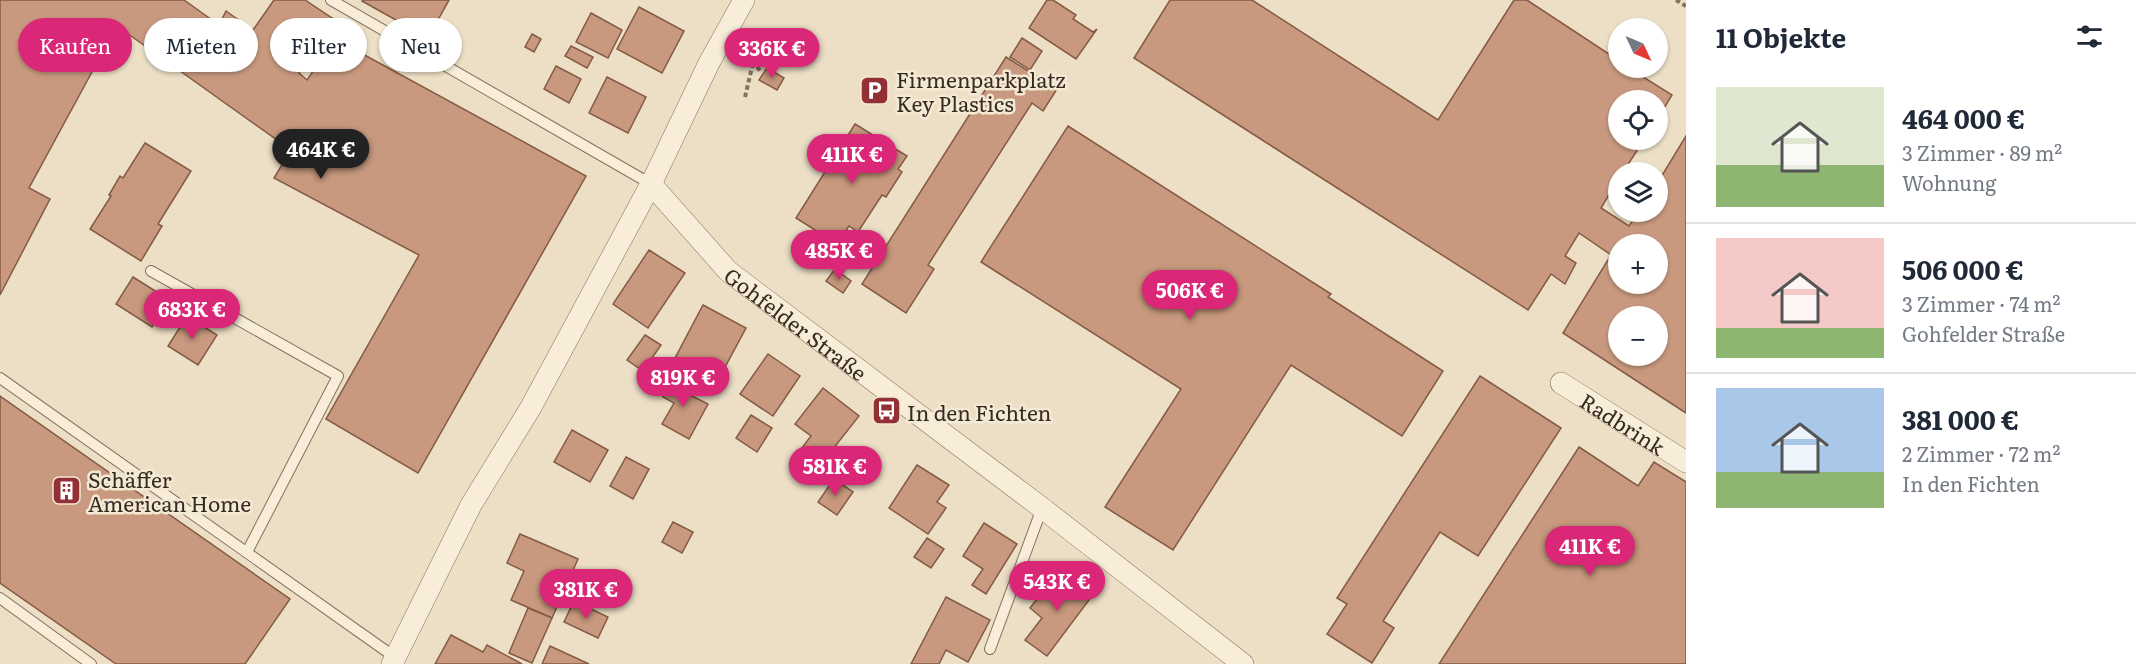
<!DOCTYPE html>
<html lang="de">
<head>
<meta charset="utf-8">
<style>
	:root { --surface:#fff; --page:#f6f6f7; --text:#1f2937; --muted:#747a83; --line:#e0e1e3; --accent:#db2777 }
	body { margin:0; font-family:Literata,serif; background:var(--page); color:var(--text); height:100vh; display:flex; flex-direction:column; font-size:22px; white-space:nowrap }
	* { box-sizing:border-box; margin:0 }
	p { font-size:20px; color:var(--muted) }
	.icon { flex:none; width:33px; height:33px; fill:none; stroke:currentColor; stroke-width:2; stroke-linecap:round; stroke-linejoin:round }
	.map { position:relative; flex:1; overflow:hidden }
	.sheet { display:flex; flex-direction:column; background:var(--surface); width:450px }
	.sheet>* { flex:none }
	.guide { position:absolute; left:18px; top:18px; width:570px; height:54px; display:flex; gap:12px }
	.needle { width:39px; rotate:134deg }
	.tools { position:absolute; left:1608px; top:18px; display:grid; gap:12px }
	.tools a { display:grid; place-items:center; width:60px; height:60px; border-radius:50%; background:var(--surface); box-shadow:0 2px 4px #0004; font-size:30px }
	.price { position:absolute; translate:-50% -51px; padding:0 14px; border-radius:21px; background:var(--accent); color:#fff; font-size:20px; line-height:39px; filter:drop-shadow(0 2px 3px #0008) }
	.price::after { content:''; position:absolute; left:50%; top:36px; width:18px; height:14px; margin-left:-9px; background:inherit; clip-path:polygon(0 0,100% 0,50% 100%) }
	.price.current { background:#222; color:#fff }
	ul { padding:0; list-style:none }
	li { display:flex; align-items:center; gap:18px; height:150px; padding:0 30px }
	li+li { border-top:2px solid var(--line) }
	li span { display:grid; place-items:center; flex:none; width:168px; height:120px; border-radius:0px; color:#555 }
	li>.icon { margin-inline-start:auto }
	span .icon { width:72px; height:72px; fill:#fffc; stroke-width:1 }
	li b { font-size:26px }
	h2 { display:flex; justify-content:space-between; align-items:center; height:72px; padding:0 30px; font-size:26px }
	.tag { padding:0 21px; border-radius:27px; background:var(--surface); box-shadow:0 2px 4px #0004; font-size:21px; line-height:54px }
	.tag.current { background:var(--accent); color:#fff }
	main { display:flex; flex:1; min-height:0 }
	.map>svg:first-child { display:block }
	.building { fill:#c8997e; stroke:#845a44; stroke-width:1.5; fill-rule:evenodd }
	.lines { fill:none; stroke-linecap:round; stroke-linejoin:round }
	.service-casing { stroke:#86715d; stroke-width:12 }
	.minor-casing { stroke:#86715d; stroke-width:22 }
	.path { stroke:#86715d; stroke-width:4; stroke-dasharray:4.5 3; stroke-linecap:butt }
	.service { stroke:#f7edd9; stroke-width:10 }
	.minor { stroke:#f7edd9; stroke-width:21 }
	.labels { text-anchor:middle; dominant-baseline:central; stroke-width:5; stroke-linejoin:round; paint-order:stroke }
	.poi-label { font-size:21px; fill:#372a20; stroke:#f4e9d5; text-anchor:start }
	.street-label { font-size:21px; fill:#372a20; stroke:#f4e9d5 }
</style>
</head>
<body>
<main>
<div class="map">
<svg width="1686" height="664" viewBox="0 0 1686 664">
	<rect width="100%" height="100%" fill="#ecdfc6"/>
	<g class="building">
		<path d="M 0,0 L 184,0 L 219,25 L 226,11 L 253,30 L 274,0 L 305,0 L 335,20 L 299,73 L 307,80 L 323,57 L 338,66 L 350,47 L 586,176 L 418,473 L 326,419 L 419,255 L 274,178 L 291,150 L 117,26 L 29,188 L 50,199 L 0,295 Z"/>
		<path d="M 363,0 L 449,0 L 428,38 L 362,1 Z"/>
		<path d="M 1047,0 L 1053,0 L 1076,15 L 1073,19 L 1093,32 L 1097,29 L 1076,59 L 1029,28 Z"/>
		<path d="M 1170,0 L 1252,0 L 1438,120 L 1514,0 L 1527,0 L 1618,60 L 1618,68 L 1629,68 L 1672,95 L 1658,118 L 1658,100 L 1618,100 L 1618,140 L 1644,140 L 1623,172 L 1618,172 L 1618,180 L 1601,208 L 1629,226 L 1639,212 L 1658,212 L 1658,182 L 1686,136 L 1686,413 L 1563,333 L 1611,255 L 1579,233 L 1565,256 L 1576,263 L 1565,284 L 1551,274 L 1528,310 L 1134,58 ZM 1618,244 L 1658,244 L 1658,284 L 1618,284 ZM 1618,316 L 1658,316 L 1658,356 L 1618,356 Z"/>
		<path d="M 639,7 L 684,31 L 662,73 L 617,49 Z"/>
		<path d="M 591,13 L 622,30 L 608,58 L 576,42 Z"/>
		<path d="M 532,34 L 541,39 L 534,52 L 525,47 Z"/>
		<path d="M 1022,38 L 1042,51 L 1030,70 L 1010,57 Z"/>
		<path d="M 571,46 L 593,57 L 587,68 L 565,56 Z"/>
		<path d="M 1006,57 L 1057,89 L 1043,111 L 1032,103 L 928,265 L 934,269 L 906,313 L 862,284 Z"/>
		<path d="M 556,66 L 581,79 L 569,103 L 544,89 Z"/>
		<path d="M 767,68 L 784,78 L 777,90 L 759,80 Z"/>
		<path d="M 607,77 L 646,97 L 628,133 L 589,113 Z"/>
		<path d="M 855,124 L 907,156 L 898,169 L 902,172 L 886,197 L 882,195 L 858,232 L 849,226 L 837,244 L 796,218 Z"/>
		<path d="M 1068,126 L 1331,294 L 1328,297 L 1443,371 L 1402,436 L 1291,365 L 1173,550 L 1105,507 L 1181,389 L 981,262 Z"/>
		<path d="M 145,143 L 191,171 L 158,224 L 162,226 L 141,261 L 90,229 L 111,196 L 109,195 L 120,176 L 123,178 Z"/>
		<path d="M 649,250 L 685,273 L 648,328 L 613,304 Z"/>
		<path d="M 835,269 L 851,281 L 843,293 L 826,281 Z"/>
		<path d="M 133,277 L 168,299 L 152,327 L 116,304 Z"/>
		<path d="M 703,305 L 746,328 L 717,382 L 674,360 Z"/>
		<path d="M 187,316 L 217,335 L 198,365 L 168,346 Z"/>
		<path d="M 645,335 L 661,345 L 643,371 L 627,360 Z"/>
		<path d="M 768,354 L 800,376 L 773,416 L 740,394 Z"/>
		<path d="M 675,375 L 695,385 L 690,395 L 708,404 L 689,439 L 662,424 L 674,403 L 663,397 Z"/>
		<path d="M 1480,376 L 1561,428 L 1478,556 L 1440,532 L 1383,621 L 1394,628 L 1372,663 L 1327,634 L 1347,604 L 1337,598 Z"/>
		<path d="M 823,388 L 859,416 L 818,468 L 798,453 L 811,436 L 795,424 Z"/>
		<path d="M 0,396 L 290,599 L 245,664 L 116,664 L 0,583 Z"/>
		<path d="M 751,415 L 772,428 L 757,452 L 736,438 Z"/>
		<path d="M 572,430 L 608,450 L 590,482 L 554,462 Z"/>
		<path d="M 1579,447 L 1638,486 L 1654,462 L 1686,482 L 1686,664 L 1439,664 Z"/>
		<path d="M 626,457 L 649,469 L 633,499 L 610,486 Z"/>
		<path d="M 917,465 L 949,485 L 937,502 L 946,508 L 928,534 L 889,508 Z"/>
		<path d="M 834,479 L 853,492 L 837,515 L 818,502 Z"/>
		<path d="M 673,522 L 693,532 L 682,553 L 662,542 Z"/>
		<path d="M 984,523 L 1017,544 L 986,594 L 972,585 L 983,569 L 963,556 Z"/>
		<path d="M 520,534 L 578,559 L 552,618 L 511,600 L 524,571 L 507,563 Z"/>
		<path d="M 927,538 L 944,549 L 931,568 L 914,557 Z"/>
		<path d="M 1059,570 L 1092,596 L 1047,656 L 1025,640 L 1042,618 L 1030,608 Z"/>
		<path d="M 946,597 L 990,620 L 968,662 L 946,650 L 939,664 L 911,664 Z"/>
		<path d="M 574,601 L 608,617 L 598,638 L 564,622 Z"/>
		<path d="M 528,608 L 552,618 L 532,663 L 509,653 Z"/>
		<path d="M 451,635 L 483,652 L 487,645 L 522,664 L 435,664 Z"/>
		<path d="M 550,646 L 589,664 L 542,664 Z"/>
	</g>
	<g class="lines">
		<defs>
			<g id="service">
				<path d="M 331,0 L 651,184"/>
				<path d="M 151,271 L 338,376 L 247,552"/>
				<path d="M 0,378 L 396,658"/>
				<path d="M 0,598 L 91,664"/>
				<path d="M 990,649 L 1042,508"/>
			</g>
			<g id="minor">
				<path id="s1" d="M 651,184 L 728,271 L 1042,508 L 1243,664"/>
				<path id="s2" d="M 1561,383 L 1686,462"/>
				<path d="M 392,664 L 471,505 L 531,407 L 651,184 L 709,63 L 744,0"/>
			</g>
		</defs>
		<use href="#service" class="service-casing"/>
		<use href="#minor" class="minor-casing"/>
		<g class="path">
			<path d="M 1676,0 L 1686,6"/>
			<path d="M 739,55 L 754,62 L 760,71"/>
			<path d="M 745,97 L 753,63"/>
		</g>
		<use href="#service" class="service"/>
		<use href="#minor" class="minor"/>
	</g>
	<defs>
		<symbol id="parking-square" viewBox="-11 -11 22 22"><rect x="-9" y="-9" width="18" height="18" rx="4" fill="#923035" stroke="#f4e9d5"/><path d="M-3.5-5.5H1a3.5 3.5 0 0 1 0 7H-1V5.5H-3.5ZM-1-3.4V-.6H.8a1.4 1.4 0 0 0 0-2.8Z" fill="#fff"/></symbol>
		<symbol id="bus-square" viewBox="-11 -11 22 22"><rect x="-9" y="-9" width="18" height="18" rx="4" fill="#923035" stroke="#f4e9d5"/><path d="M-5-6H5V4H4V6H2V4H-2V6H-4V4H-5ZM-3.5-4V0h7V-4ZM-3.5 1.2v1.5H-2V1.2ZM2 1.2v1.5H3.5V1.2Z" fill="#fff"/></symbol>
		<symbol id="building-square" viewBox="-11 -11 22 22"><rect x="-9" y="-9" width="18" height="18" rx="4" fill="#923035" stroke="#f4e9d5"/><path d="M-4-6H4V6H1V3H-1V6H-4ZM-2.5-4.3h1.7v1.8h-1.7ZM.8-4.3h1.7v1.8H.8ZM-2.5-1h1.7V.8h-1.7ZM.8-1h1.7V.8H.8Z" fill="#fff"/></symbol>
	</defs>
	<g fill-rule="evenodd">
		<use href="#parking-square" x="858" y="74" width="33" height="33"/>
		<use href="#bus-square" x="870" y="394" width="33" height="33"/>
		<use href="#building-square" x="50" y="474" width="33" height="33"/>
	</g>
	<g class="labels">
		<g class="poi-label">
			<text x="896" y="78">Firmenparkplatz<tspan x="896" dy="24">Key Plastics</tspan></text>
			<text x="907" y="411">In den Fichten</text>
			<text x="88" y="478">Schäffer<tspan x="88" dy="24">American Home</tspan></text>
		</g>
		<g class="street-label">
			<text stroke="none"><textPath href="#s1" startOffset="202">Gohfelder Straße</textPath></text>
			<text stroke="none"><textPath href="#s2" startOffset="74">Radbrink</textPath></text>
		</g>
	</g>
</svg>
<div class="tools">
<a><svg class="needle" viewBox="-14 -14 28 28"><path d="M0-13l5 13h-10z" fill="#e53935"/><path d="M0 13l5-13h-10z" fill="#747a83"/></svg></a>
<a><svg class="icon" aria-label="locate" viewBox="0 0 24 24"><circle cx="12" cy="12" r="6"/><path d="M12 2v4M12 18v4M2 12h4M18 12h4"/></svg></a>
<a><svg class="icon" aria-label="layers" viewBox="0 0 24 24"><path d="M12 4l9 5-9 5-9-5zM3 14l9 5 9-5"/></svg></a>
<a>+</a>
<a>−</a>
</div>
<b class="price" style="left:772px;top:79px">336K €</b>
<b class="price current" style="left:321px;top:180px">464K €</b>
<b class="price" style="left:852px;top:185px">411K €</b>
<b class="price" style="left:839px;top:281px">485K €</b>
<b class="price" style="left:1190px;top:321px">506K €</b>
<b class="price" style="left:192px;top:340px">683K €</b>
<b class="price" style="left:683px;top:408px">819K €</b>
<b class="price" style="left:835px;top:497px">581K €</b>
<b class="price" style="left:1590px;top:577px">411K €</b>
<b class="price" style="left:1057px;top:612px">543K €</b>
<b class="price" style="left:586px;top:620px">381K €</b>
<div class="guide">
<a class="tag current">Kaufen</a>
<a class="tag">Mieten</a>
<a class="tag">Filter</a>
<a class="tag">Neu</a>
</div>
</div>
<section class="sheet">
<h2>11 Objekte<svg class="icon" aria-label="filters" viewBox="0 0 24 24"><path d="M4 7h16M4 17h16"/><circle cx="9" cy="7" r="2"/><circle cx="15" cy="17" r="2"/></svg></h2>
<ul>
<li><span style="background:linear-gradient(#dfe7d0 65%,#8fb573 0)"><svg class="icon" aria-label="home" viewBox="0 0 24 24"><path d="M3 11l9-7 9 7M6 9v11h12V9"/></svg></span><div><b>464 000 €</b><p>3 Zimmer · 89 m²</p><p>Wohnung</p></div></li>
<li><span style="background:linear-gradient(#f6c9c9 75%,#8fb573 0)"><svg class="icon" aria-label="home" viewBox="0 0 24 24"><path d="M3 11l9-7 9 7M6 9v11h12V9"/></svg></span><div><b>506 000 €</b><p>3 Zimmer · 74 m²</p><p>Gohfelder Straße</p></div></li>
<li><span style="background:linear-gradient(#a9c7e8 70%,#8fb573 0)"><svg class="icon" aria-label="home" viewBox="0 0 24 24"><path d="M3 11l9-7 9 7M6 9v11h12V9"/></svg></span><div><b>381 000 €</b><p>2 Zimmer · 72 m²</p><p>In den Fichten</p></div></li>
</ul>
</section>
</main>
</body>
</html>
